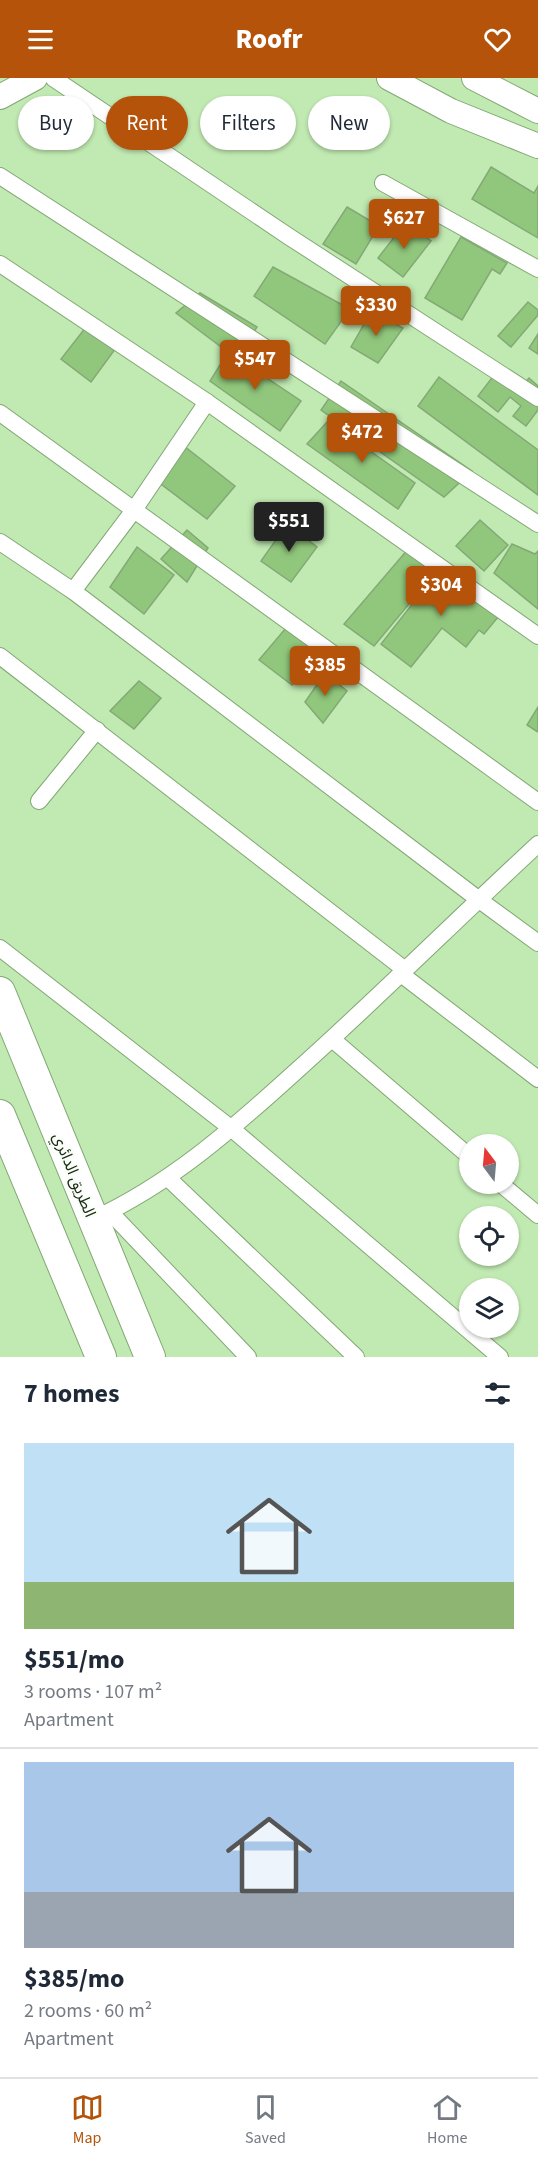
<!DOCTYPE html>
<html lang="en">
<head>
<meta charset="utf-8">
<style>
	:root { --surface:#fff; --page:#f6f6f7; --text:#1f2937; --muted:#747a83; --line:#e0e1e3; --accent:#b45309 }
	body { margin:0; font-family:"Source Sans 3","Noto Sans Arabic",sans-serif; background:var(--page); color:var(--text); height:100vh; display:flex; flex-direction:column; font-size:22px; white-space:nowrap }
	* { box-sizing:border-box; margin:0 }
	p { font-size:20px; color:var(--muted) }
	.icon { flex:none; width:33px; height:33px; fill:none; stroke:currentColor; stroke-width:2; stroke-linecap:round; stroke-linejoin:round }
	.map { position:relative; height:1279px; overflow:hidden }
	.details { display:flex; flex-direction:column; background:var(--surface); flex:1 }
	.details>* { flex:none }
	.top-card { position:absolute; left:18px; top:18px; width:502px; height:54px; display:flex; gap:12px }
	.needle { width:39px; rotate:344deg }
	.controls { position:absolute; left:459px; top:1056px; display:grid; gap:12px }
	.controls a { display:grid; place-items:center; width:60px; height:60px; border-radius:50%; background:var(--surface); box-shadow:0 2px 4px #0004; font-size:30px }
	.price { position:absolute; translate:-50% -51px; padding:0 14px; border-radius:6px; background:var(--accent); color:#fff; font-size:20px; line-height:39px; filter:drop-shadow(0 2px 3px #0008) }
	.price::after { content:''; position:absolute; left:50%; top:36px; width:18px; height:14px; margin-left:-9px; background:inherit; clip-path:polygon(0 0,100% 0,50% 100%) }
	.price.selected { background:#222; color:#fff }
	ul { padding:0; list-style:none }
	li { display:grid; align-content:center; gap:12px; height:318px; padding:0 24px }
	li+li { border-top:2px solid var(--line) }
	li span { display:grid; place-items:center; height:186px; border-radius:0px; color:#555 }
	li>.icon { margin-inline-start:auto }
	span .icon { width:108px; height:108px; fill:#fffc; stroke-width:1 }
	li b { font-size:26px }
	h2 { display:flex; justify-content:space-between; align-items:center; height:72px; padding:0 24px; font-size:26px }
	.tag { padding:0 21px; border-radius:27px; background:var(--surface); box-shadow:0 2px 4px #0004; font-size:21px; line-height:54px }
	.tag.selected { background:var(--accent); color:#fff }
	header { display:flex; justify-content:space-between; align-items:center; height:78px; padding:0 24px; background:var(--accent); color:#fff; font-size:27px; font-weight:800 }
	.tab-bar { display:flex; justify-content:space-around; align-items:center; height:84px; border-top:2px solid var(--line); background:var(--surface); font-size:16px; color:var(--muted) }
	.tab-bar a { display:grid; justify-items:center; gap:3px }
	.tab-bar .selected { color:var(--accent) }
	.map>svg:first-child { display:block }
	.building { fill:#91c77c; stroke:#83a975; stroke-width:1.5 }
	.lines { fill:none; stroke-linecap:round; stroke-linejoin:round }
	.street-casing { stroke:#82a774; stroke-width:18 }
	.secondary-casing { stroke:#82a774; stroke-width:26 }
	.highway-casing { stroke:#82a774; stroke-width:32 }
	.street { stroke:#fff; stroke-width:16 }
	.secondary { stroke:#fff; stroke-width:24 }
	.highway { stroke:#fff; stroke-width:30 }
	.labels { text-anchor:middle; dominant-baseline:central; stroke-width:5; stroke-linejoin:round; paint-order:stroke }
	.street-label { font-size:16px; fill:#1b2a15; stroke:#fafef8 }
</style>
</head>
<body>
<header><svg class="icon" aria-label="menu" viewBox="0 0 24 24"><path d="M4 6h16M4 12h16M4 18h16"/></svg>Roofr<svg class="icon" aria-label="heart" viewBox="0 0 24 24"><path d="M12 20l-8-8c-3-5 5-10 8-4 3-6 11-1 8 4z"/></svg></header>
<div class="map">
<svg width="538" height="1279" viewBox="0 0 538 1279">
	<rect width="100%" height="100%" fill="#c1e9b2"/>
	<g class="building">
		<path d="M 491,89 L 534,115 L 538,108 L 538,160 L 472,121 Z"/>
		<path d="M 347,129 L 379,148 L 356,186 L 323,166 Z"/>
		<path d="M 406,144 L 431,163 L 403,199 L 378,180 Z"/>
		<path d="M 461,159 L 507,185 L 500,196 L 492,191 L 462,242 L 425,220 Z"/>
		<path d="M 273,189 L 350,231 L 325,266 L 254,218 Z"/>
		<path d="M 200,215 L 257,249 L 237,281 L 176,235 Z"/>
		<path d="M 528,224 L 538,232 L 538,237 L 511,269 L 498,258 Z"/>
		<path d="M 371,234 L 403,250 L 378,285 L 351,269 Z"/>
		<path d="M 86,249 L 116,270 L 91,304 L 61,281 Z"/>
		<path d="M 538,256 L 538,276 L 529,270 Z"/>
		<path d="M 228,274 L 301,323 L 280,353 L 210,303 Z"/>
		<path d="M 501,288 L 524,306 L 529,300 L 538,308 L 538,332 L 526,348 L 513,338 L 521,328 L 510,319 L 498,334 L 478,318 Z"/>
		<path d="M 439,299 L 538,372 L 538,417 L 418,328 Z"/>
		<path d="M 341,303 L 472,393 L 444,419 L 321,332 Z"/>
		<path d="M 328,343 L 415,405 L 398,431 L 307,366 Z"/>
		<path d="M 184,368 L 235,408 L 207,441 L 157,403 Z"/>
		<path d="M 480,442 L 508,467 L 484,493 L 456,468 Z"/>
		<path d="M 287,446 L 317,469 L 291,504 L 261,483 Z"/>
		<path d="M 187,452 L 208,470 L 187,504 L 161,481 Z"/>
		<path d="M 512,466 L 535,476 L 538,473 L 538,531 L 494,495 Z"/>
		<path d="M 137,469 L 174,497 L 144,536 L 110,509 Z"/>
		<path d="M 409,470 L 439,490 L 374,568 L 344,546 Z"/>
		<path d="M 442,488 L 504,532 L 484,556 L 479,552 L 466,569 L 442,550 L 411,589 L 381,566 Z"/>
		<path d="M 286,550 L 322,576 L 292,607 L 259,582 Z"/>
		<path d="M 325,595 L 347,613 L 323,645 L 305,624 Z"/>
		<path d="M 139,603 L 161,620 L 134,651 L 110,633 Z"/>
		<path d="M 538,629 L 538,654 L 527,647 Z"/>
	</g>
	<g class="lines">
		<defs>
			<g id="street">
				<path d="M 53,0 L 288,158 L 538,320"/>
				<path d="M 0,98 L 538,446"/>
				<path d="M 383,105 L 538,191"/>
				<path d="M 0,186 L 207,324 L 538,558"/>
				<path d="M 0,335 L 538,724"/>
				<path d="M 0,464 L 73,513 L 478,821 L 538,865"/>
				<path d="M 73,513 L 134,432 L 207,324"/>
				<path d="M 0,578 L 404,891"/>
				<path d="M 39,723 L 97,652"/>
				<path d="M 0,870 L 232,1051 L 500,1279"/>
				<path d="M 401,896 L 538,1001"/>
				<path d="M 332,961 L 470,1079"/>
				<path d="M 168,1100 L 356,1279"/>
				<path d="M 501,1106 L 538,1137"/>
				<path d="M 110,1134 L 248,1279"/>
				<path d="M 92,1142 C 170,1106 230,1053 293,996 C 377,921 456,842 538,766"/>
			</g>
			<g id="secondary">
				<path d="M 389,0 L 451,33 L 538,68"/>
				<path d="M 474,0 L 538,33"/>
				<path d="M 0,19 L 35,0"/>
			</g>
			<g id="highway">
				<path d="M 0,914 L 150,1279"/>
				<path d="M 0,1037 L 101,1279"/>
			</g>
		</defs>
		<use href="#street" class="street-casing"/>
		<use href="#secondary" class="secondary-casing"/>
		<use href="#highway" class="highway-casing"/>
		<use href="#street" class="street"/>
		<use href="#secondary" class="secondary"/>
		<use href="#highway" class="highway"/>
	</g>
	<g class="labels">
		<g class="street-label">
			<text transform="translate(74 1097) rotate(68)">الطريق الدائري</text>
		</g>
	</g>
</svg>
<div class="controls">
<a><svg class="needle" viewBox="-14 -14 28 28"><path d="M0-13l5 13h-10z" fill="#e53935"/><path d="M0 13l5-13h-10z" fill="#747a83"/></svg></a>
<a><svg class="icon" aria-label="locate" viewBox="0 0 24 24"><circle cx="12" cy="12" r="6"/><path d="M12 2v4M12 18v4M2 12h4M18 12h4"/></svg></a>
<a><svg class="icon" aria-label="layers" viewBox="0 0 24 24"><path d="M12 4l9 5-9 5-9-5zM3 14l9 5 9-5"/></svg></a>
</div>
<b class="price" style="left:404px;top:172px">$627</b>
<b class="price" style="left:376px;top:259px">$330</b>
<b class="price" style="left:255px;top:313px">$547</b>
<b class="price" style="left:362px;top:386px">$472</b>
<b class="price selected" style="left:289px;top:475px">$551</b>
<b class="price" style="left:441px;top:539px">$304</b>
<b class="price" style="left:325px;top:619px">$385</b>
<div class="top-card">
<a class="tag">Buy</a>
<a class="tag selected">Rent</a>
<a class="tag">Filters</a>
<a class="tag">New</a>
</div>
</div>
<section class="details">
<h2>7 homes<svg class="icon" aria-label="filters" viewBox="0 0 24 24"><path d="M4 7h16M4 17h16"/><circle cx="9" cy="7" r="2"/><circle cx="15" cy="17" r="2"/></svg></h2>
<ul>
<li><span style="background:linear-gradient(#bfe0f5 75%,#8fb573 0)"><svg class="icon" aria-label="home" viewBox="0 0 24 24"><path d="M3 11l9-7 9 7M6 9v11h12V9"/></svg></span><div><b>$551/mo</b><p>3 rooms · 107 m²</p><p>Apartment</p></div></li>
<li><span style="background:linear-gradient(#a9c7e8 70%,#9aa5b1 0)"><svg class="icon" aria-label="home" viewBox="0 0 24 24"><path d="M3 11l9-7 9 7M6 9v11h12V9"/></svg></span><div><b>$385/mo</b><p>2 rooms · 60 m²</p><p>Apartment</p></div></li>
</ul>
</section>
<nav class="tab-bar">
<a class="selected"><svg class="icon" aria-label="map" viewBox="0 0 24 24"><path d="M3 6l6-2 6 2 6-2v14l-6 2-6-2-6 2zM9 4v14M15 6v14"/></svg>Map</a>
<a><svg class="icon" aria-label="saved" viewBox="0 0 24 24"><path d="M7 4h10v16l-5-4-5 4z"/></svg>Saved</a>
<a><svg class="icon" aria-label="home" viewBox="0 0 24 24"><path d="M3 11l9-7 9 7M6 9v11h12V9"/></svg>Home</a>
</nav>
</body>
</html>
